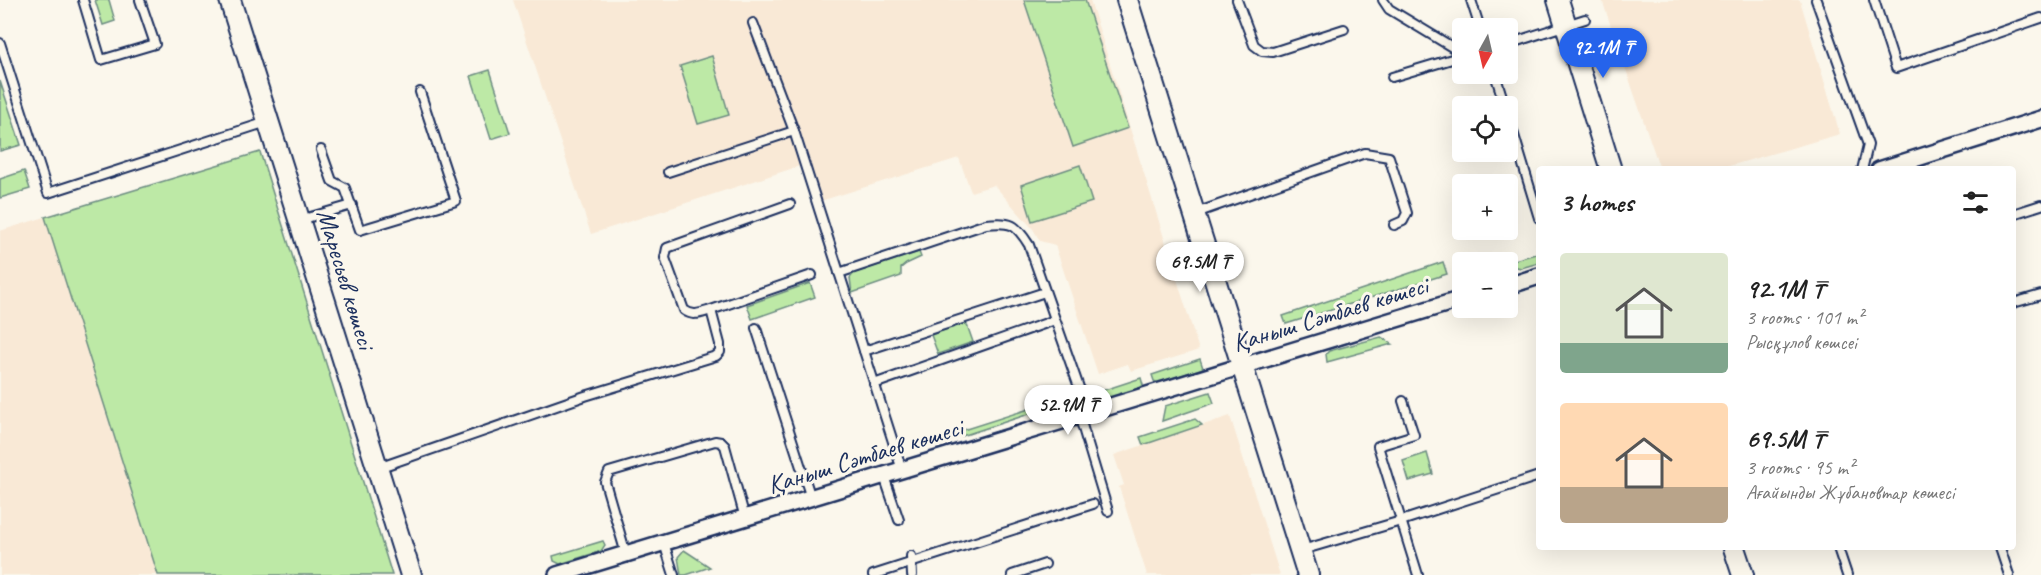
<!DOCTYPE html>
<html lang="en">
<head>
<meta charset="utf-8">
<style>
	:root { --surface:#fff; --page:#f2f2f2; --text:#222; --muted:#767676; --accent:#2563eb }
	body { margin:0; font-family:Caveat,sans-serif; background:var(--page); color:var(--text); height:100vh; display:flex; flex-direction:column; font-size:22px; white-space:nowrap }
	* { box-sizing:border-box; margin:0 }
	p { font-size:20px; color:var(--muted) }
	.icon { flex:none; width:33px; height:33px; fill:none; stroke:currentColor; stroke-width:2; stroke-linecap:round; stroke-linejoin:round }
	.map { position:relative; flex:1; overflow:hidden }
	.panel { position:absolute; left:1536px; top:166px; width:480px; height:384px; display:flex; flex-direction:column; background:var(--surface); border-radius:6px; box-shadow:0 6px 24px #0002 }
	.panel>* { flex:none }
	.needle { width:39px; rotate:188deg }
	.controls { position:absolute; left:1452px; top:18px; display:grid; gap:12px }
	.controls a { display:grid; place-items:center; width:66px; height:66px; border-radius:6px; background:var(--surface); box-shadow:0 6px 24px #0002; font-size:30px }
	.price { position:absolute; translate:-50% -51px; padding:0 14px; border-radius:21px; background:#fff; color:#222; font-size:20px; line-height:39px; filter:drop-shadow(0 2px 3px #0008) }
	.price::after { content:''; position:absolute; left:50%; top:36px; width:18px; height:14px; margin-left:-9px; background:inherit; clip-path:polygon(0 0,100% 0,50% 100%) }
	.price.active { background:var(--accent); color:#fff }
	ul { padding:0; list-style:none }
	li { display:flex; align-items:center; gap:18px; height:150px; padding:0 24px }
	li span { display:grid; place-items:center; flex:none; width:168px; height:120px; border-radius:6px; color:#555 }
	li>.icon { margin-inline-start:auto }
	span .icon { width:72px; height:72px; fill:#fffc; stroke-width:1 }
	li b { font-size:26px }
	h2 { display:flex; justify-content:space-between; align-items:center; height:72px; padding:0 24px; font-size:26px }
	.map>svg:first-child { display:block }
	.built { fill:#f9e9d6 }
	.green { fill:#bde9a6; stroke:#6c8c82; stroke-width:1.5 }
	.lines { fill:none; stroke-linecap:round; stroke-linejoin:round }
	.service-casing { stroke:#1b2f5e; stroke-width:12 }
	.minor-casing { stroke:#1b2f5e; stroke-width:20 }
	.tertiary-casing { stroke:#1b2f5e; stroke-width:24 }
	.service { stroke:#fbf7ec; stroke-width:8 }
	.minor { stroke:#fbf7ec; stroke-width:15 }
	.tertiary { stroke:#fbf7ec; stroke-width:20 }
	.labels { text-anchor:middle; dominant-baseline:central; stroke-width:6; stroke-linejoin:round; paint-order:stroke }
	.street-label { font-size:26px; fill:#1b2f5e; stroke:#fbf7ec }
</style>
</head>
<body>
<div class="map">
<svg width="2041" height="575" viewBox="0 0 2041 575">
	<rect width="100%" height="100%" fill="#fbf7ec"/>
	<filter id="ink" filterUnits="userSpaceOnUse"><feTurbulence type="fractalNoise" baseFrequency=".0167" numOctaves="2"/><feDisplacementMap in="SourceGraphic" scale="12" xChannelSelector="R" yChannelSelector="G"/><feConvolveMatrix kernelMatrix="1 2 1 2 8 2 1 2 1" color-interpolation-filters="sRGB"/></filter>
	<g filter="url(#ink)">
		<g class="built">
			<path d="M 513,0 L 1090,0 L 1199,350 L 1131,371 L 1128,364 L 1098,374 L 1055,245 L 1040,241 L 1033,229 L 994,185 L 971,192 L 959,158 L 814,203 L 803,165 L 591,234 Z"/>
			<path d="M 1602,0 L 1800,0 L 1840,134 L 1719,169 L 1660,169 Z"/>
			<path d="M 45,217 L 158,575 L 0,575 L 0,231 Z"/>
			<path d="M 1230,416 L 1280,575 L 1147,575 L 1119,487 L 1124,485 L 1114,455 Z"/>
		</g>
		<g class="green">
			<path d="M 95,0 L 109,0 L 115,21 L 103,25 Z"/>
			<path d="M 1024,0 L 1085,0 L 1128,128 L 1073,147 Z"/>
			<path d="M 712,56 L 729,115 L 698,124 L 680,66 Z"/>
			<path d="M 490,70 L 510,133 L 491,139 L 471,76 Z"/>
			<path d="M 0,81 L 21,145 L 0,151 Z"/>
			<path d="M 260,152 L 392,575 L 158,575 L 45,217 Z"/>
			<path d="M 1080,165 L 1092,202 L 1032,221 L 1021,185 Z"/>
			<path d="M 24,171 L 30,189 L 0,198 L 0,179 Z"/>
			<path d="M 919,252 L 921,257 L 906,264 L 901,268 L 901,276 L 852,293 L 850,278 L 854,273 Z"/>
			<path d="M 1539,253 L 1539,263 L 1521,268 L 1508,265 L 1507,262 Z"/>
			<path d="M 1443,262 L 1447,274 L 1286,324 L 1283,316 Z"/>
			<path d="M 810,283 L 815,297 L 752,319 L 747,305 Z"/>
			<path d="M 966,322 L 973,342 L 938,354 L 931,335 Z"/>
			<path d="M 1381,337 L 1392,344 L 1327,362 L 1326,354 L 1329,351 Z"/>
			<path d="M 1200,359 L 1203,368 L 1158,383 L 1154,381 L 1152,375 Z"/>
			<path d="M 1141,378 L 1143,385 L 1139,390 L 1095,403 L 1090,401 L 1089,395 Z"/>
			<path d="M 1210,392 L 1214,403 L 1162,421 L 1165,406 Z"/>
			<path d="M 1076,394 L 1078,398 L 962,436 L 960,431 Z"/>
			<path d="M 1195,419 L 1202,425 L 1143,445 L 1140,437 Z"/>
			<path d="M 1427,453 L 1433,474 L 1409,481 L 1403,461 Z"/>
			<path d="M 603,541 L 605,545 L 601,551 L 560,564 L 554,561 L 553,556 Z"/>
			<path d="M 684,550 L 710,567 L 686,575 L 681,575 L 678,557 Z"/>
		</g>
		<g class="lines">
			<defs>
				<g id="service">
					<path d="M 83,0 L 101,60 L 155,44 L 140,0"/>
					<path d="M 1237,0 L 1254,45 L 1262,51 L 1273,52 L 1344,29"/>
					<path d="M 1383,0 L 1389,9 L 1462,53"/>
					<path d="M 1471,0 L 1480,28"/>
					<path d="M 1816,0 L 1868,145 L 1862,170"/>
					<path d="M 1874,0 L 1896,68 L 2041,18"/>
					<path d="M 753,23 L 794,131 L 902,470"/>
					<path d="M 0,43 L 48,193 L 267,122"/>
					<path d="M 1508,44 L 1585,19"/>
					<path d="M 1495,74 L 1505,106"/>
					<path d="M 1392,77 L 1462,56"/>
					<path d="M 1508,115 L 1539,218"/>
					<path d="M 321,150 L 332,181 L 345,188 L 360,230 L 456,201 L 420,92"/>
					<path d="M 668,172 L 794,131"/>
					<path d="M 790,204 L 667,248 L 665,258 L 684,310 C 693,317 701,313 711,310 L 812,275"/>
					<path d="M 1196,213 L 1365,153 L 1389,157 L 1407,213 L 1403,221 L 1394,225"/>
					<path d="M 2013,214 L 2041,205"/>
					<path d="M 300,220 L 352,205"/>
					<path d="M 839,273 L 986,224 C 1011,221 1016,224 1029,245 L 1088,413"/>
					<path d="M 2013,303 L 2041,295"/>
					<path d="M 756,328 L 811,498"/>
					<path d="M 864,351 L 1045,292"/>
					<path d="M 874,384 L 1055,320"/>
					<path d="M 1403,401 L 1414,435 L 1378,446 L 1418,575"/>
					<path d="M 1079,415 L 1108,511"/>
					<path d="M 378,468 L 585,396 L 716,356 L 720,352 L 720,344 L 711,310"/>
					<path d="M 884,476 L 899,520"/>
					<path d="M 664,543 L 674,575"/>
					<path d="M 1838,548 L 1847,575"/>
					<path d="M 2000,548 L 2009,575"/>
					<path d="M 1302,550 L 1401,521 L 1539,476"/>
					<path d="M 626,554 L 605,482 L 609,472 L 715,441 L 721,442 L 725,446 L 745,518"/>
					<path d="M 911,556 L 912,575"/>
					<path d="M 873,575 L 1093,504"/>
					<path d="M 1012,575 L 1045,564"/>
				</g>
				<g id="minor">
					<path d="M 1879,170 L 2041,119"/>
					<path d="M 1508,286 L 1539,276"/>
					<path d="M 557,575 L 1462,299"/>
				</g>
				<g id="tertiary">
					<path d="M 230,0 L 411,575"/>
					<path d="M 1127,0 L 1308,575"/>
					<path d="M 1558,0 L 1611,170"/>
					<path d="M 1734,548 L 1743,575"/>
				</g>
			</defs>
			<use href="#service" class="service-casing"/>
			<use href="#minor" class="minor-casing"/>
			<use href="#tertiary" class="tertiary-casing"/>
			<use href="#service" class="service"/>
			<use href="#minor" class="minor"/>
			<use href="#tertiary" class="tertiary"/>
		</g>
	</g>
	<g class="labels">
		<g class="street-label">
			<text transform="translate(346 279) rotate(73)">Маресьев көшесі</text>
			<text transform="translate(1330 314) rotate(-17)">Қаныш Сәтбаев көшесі</text>
			<text transform="translate(865 456) rotate(-17)">Қаныш Сәтбаев көшесі</text>
		</g>
	</g>
</svg>
<div class="controls">
<a><svg class="needle" viewBox="-14 -14 28 28"><path d="M0-13l5 13h-10z" fill="#e53935"/><path d="M0 13l5-13h-10z" fill="#767676"/></svg></a>
<a><svg class="icon" aria-label="locate" viewBox="0 0 24 24"><circle cx="12" cy="12" r="6"/><path d="M12 2v4M12 18v4M2 12h4M18 12h4"/></svg></a>
<a>+</a>
<a>−</a>
</div>
<b class="price active" style="left:1603px;top:79px">92.1M ₸</b>
<b class="price" style="left:1200px;top:293px">69.5M ₸</b>
<b class="price" style="left:1068px;top:436px">52.9M ₸</b>
<section class="panel">
<h2>3 homes<svg class="icon" aria-label="filters" viewBox="0 0 24 24"><path d="M4 7h16M4 17h16"/><circle cx="9" cy="7" r="2"/><circle cx="15" cy="17" r="2"/></svg></h2>
<ul>
<li><span style="background:linear-gradient(#dfe7d0 75%,#7fa58c 0)"><svg class="icon" aria-label="home" viewBox="0 0 24 24"><path d="M3 11l9-7 9 7M6 9v11h12V9"/></svg></span><div><b>92.1M ₸</b><p>3 rooms · 101 m²</p><p>Рысқұлов көшсеі</p></div></li>
<li><span style="background:linear-gradient(#ffd9b3 70%,#b9a48a 0)"><svg class="icon" aria-label="home" viewBox="0 0 24 24"><path d="M3 11l9-7 9 7M6 9v11h12V9"/></svg></span><div><b>69.5M ₸</b><p>3 rooms · 95 m²</p><p>Ағайынды Жұбановтар көшесі</p></div></li>
</ul>
</section>
</div>
</body>
</html>
